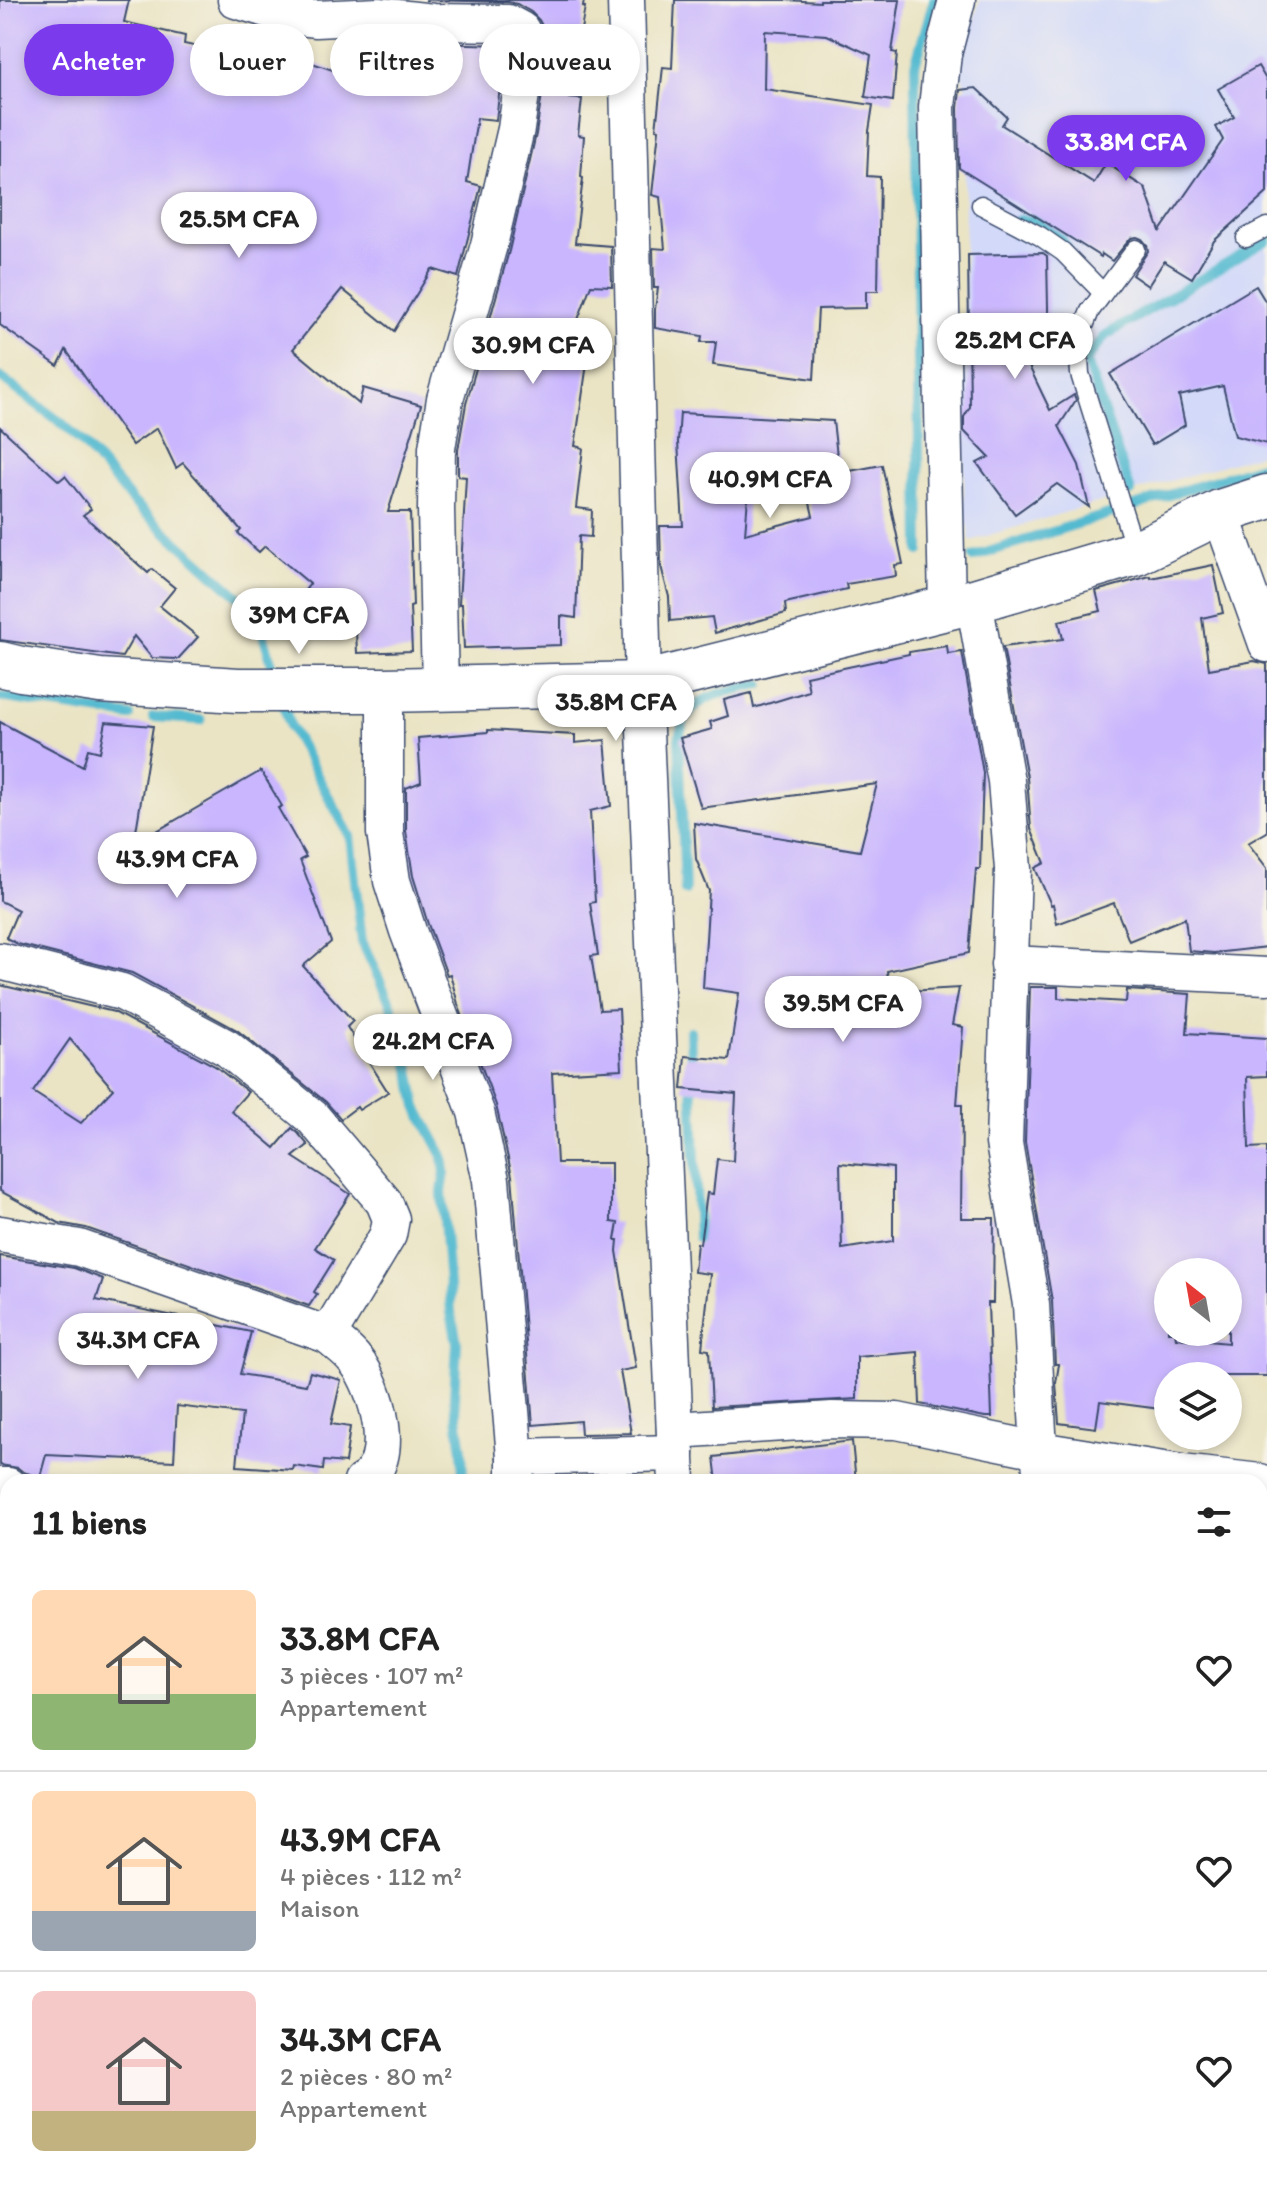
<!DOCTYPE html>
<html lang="fr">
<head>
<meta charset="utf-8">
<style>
	:root { --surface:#fff; --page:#f6f6f6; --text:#222; --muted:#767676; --line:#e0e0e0; --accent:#7c3aed }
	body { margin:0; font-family:Itim,sans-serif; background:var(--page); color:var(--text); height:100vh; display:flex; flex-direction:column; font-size:30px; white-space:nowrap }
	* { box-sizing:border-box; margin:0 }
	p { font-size:26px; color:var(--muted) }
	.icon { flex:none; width:44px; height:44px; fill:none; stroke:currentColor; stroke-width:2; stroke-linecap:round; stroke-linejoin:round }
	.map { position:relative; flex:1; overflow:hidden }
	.side { position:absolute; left:0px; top:1474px; width:1268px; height:712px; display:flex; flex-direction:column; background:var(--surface); border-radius:24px 24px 0 0; box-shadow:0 4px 12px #0003 }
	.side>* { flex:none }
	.banner { position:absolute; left:24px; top:24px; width:800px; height:72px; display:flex; gap:16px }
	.needle { width:52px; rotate:329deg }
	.tools { position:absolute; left:1154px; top:1258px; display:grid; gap:16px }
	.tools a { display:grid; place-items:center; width:88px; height:88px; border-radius:50%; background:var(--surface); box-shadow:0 4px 12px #0003; font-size:40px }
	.price { position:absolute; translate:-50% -68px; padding:0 18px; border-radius:28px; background:#fff; color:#222; font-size:26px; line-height:52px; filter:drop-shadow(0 2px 4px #0008) }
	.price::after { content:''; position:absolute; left:50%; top:48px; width:24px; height:18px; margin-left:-12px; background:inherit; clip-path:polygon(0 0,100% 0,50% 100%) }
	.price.active { background:var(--accent); color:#fff }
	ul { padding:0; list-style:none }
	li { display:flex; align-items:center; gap:24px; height:200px; padding:0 32px }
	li+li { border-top:2px solid var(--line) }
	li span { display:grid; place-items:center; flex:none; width:224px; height:160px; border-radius:12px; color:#555 }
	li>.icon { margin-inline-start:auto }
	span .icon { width:96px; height:96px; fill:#fffc; stroke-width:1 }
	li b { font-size:34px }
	h2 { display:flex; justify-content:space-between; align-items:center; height:96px; padding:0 32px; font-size:34px }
	.tag { padding:0 28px; border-radius:36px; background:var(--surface); box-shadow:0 4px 12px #0003; font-size:28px; line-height:72px }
	.tag.active { background:var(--accent); color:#fff }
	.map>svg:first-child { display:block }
	.built { fill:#d2d9f9 }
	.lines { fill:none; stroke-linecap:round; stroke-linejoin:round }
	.stream { stroke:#52bad0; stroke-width:10 }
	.building { fill:#c9b6fe; fill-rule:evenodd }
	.service-casing { stroke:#3a4a6d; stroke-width:21 }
	.minor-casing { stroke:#3a4a6d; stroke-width:39 }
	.tertiary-casing { stroke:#3a4a6d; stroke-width:47 }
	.service { stroke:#fff; stroke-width:18 }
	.minor { stroke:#fff; stroke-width:36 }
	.tertiary { stroke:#fff; stroke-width:44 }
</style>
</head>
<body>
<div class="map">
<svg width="1267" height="2186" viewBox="0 0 1267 2186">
	<rect width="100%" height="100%" fill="#f7f3e8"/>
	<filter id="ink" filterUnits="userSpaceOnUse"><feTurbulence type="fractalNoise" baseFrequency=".0125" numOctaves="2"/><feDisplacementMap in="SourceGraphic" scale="16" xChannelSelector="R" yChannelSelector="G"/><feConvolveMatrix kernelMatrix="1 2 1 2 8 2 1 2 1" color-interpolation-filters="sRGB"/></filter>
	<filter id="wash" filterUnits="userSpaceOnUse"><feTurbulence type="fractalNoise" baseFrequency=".006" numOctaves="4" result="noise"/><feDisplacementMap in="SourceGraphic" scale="32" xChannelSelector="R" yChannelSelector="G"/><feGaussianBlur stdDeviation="1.8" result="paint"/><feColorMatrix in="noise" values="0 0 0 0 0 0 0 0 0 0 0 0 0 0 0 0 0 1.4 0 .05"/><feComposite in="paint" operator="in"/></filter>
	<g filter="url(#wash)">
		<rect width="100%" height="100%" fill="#eae4c5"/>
		<path class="built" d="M 980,0 L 1267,0 L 1267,452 L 970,541 L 968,526 L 964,522 L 965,85 L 959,68 Z"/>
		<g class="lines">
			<g class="stream">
				<path d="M 1019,220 L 1036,220 L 1061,239 L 1069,252"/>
				<path d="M 0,377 L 63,424 L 83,443 L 134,503 L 251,608 L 261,626 L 276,679"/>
				<path d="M 1131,492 L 1086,360 L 1106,335 L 1267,240"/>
				<path d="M 920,551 L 915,65 L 934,0"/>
				<path d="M 973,557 L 1267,464"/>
				<path d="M 0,697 L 130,716"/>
				<path d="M 283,702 L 290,726 L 350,836 L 362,942 L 391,1005 L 410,1069 L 417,1107 L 443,1156 L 445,1172 L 442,1192 L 451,1312 L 457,1343 L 454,1397 L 462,1450 L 463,1482"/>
				<path d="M 153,717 L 201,720"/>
				<path d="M 685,891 L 679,738 C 687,694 724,693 760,684"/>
				<path d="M 690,1031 L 698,1238"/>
				<path d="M 0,1790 L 8,1794"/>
				<path d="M 443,2178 L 444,2186"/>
			</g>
		</g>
		<g id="blocks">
			<g class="building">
				<path d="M 0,0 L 129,0 L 124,22 L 185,36 L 184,44 L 279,64 L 283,53 L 350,76 L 353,38 L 378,37 L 431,43 L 505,45 L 496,120 L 477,118 L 467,182 L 481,186 L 458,277 L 432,269 L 394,331 L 342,289 L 293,349 L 359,404 L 363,388 L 421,405 L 388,512 L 410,512 L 413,606 L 410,607 L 412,651 L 357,653 L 355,609 L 320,602 L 306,589 L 310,584 L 265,546 L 259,552 L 238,533 L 241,530 L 183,463 L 176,468 L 157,428 L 132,445 L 66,350 L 58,366 L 0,325 Z"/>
				<path d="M 425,0 L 584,0 L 583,7 L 585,7 L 569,98 L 582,99 L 578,135 L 584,136 L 581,177 L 583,178 L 575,243 L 611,246 L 612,286 L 591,285 L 570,341 L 590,343 L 575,446 L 583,448 L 576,508 L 592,510 L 591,537 L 579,536 L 576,618 L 561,616 L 561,645 L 464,648 L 462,604 L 459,604 L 466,477 L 458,476 L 458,450 L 466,404 L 509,251 L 536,134 L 549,47 L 547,35 L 539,20 L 531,12 L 517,4 L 508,2 Z"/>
				<path d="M 675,0 L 785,0 L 820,2 L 820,0 L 900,0 L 892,52 L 897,53 L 893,101 L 865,97 L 871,55 L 827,35 L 765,31 L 764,89 L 873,105 L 869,131 L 867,176 L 880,177 L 878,291 L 866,291 L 866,308 L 818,309 L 814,379 L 713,365 L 716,342 L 701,342 L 702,336 L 655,328 L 655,309 L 658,288 L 654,288 L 653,248 L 665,249 L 660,197 L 652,195 L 659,130 L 656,129 L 663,67 L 672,68 Z"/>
				<path d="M 1258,66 L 1267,81 L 1267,193 L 1214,241 L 1192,278 L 1164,261 L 1148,286 L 1132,275 L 1148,251 L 1147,245 L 1142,239 L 1137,237 L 1131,238 L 1112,261 L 1102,254 L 1101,257 L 959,168 L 958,108 L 960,90 L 976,88 L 1007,117 L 1002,125 L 1094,183 L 1106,163 L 1145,188 L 1160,231 L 1223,140 L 1216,127 L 1234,117 L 1218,89 Z"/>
				<path d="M 1043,253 L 1047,256 L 1049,359 L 1026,360 L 1050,410 L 1074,395 L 1076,400 L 1059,426 L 1079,465 L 1089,507 L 1057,484 L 1015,514 L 977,463 L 989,457 L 964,431 L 964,417 L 970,407 L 968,255 Z"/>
				<path d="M 1256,286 L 1267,304 L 1267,444 L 1235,436 L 1223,386 L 1179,396 L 1185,425 L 1152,445 L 1110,374 Z"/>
				<path d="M 680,413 L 833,421 L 839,473 L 882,465 L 903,564 L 895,565 L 896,576 L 846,584 L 847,589 L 785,603 L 786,613 L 715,633 L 712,617 L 670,621 L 669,597 L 661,566 L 660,526 L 683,526 L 678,442 ZM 802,468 L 813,516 L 745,534 L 750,473 Z"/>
				<path d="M 0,427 L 59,481 L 65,476 L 91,509 L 83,515 L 148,573 L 152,569 L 175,588 L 160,606 L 198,637 L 178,659 L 152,658 L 134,636 L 122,657 L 0,640 Z"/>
				<path d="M 1213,565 L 1223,613 L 1202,618 L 1209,669 L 1254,661 L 1267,664 L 1267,832 L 1248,843 L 1267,868 L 1267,947 L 1214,953 L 1189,951 L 1185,918 L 1129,941 L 1114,903 L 1057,924 L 1053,904 L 1051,905 L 1035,868 L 1045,863 L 1031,829 L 1027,777 L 1003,647 L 1063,639 L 1059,621 L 1101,611 L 1096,591 L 1150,576 L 1151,578 Z"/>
				<path d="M 947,646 L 948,654 L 962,652 L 983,773 L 980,869 L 976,869 L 969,953 L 887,971 L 890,992 L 959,988 L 952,1025 L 963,1027 L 957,1105 L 962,1105 L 961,1218 L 994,1218 L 993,1303 L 988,1303 L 992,1417 L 985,1417 L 920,1404 L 918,1352 L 857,1357 L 857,1399 L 712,1407 L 709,1350 L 702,1349 L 710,1274 L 694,1272 L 697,1243 L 700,1244 L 707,1193 L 713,1194 L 717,1159 L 733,1161 L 736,1094 L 682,1089 L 685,1056 L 729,1060 L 739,993 L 703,988 L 709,891 L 696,859 L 694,823 L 860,851 L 877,784 L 701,808 L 680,738 L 712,729 L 710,722 L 728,716 L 724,700 L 751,693 L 754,708 L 809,691 L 806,676 L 909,654 L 909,652 ZM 840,1163 L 893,1168 L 893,1241 L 842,1249 Z"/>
				<path d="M 0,722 L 83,766 L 88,749 L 100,752 L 106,722 L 153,726 L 134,844 L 261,771 L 282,806 L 278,808 L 306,857 L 300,860 L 331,942 L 303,966 L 353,1021 L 347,1027 L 388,1092 L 359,1110 L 357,1107 L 341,1119 L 326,1102 L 237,1030 L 132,973 L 18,944 L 6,938 L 18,910 L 0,901 Z"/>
				<path d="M 488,730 L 575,735 L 575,743 L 605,740 L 611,806 L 590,811 L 595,902 L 590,903 L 598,955 L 591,956 L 600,1010 L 619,1009 L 622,1069 L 552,1073 L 557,1163 L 611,1163 L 611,1222 L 618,1223 L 615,1240 L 618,1240 L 617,1251 L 636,1368 L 620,1371 L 631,1433 L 581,1434 L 580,1421 L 533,1425 L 512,1176 L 496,1105 L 458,1004 L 450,974 L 447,975 L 428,924 L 413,876 L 406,831 L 406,788 L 421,782 L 418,738 L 488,732 Z"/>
				<path d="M 0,985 L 114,1012 L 215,1066 L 248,1092 L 231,1111 L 275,1148 L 292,1128 L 298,1133 L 308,1145 L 293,1157 L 350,1194 L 315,1248 L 334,1260 L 314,1292 L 317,1294 L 309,1306 L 86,1228 L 59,1223 L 0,1191 ZM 70,1039 L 113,1089 L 81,1123 L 33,1092 Z"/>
				<path d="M 1030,987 L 1058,987 L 1058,998 L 1126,1002 L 1127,990 L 1190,994 L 1187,1033 L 1267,1038 L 1267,1076 L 1247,1077 L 1249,1148 L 1267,1147 L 1267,1376 L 1168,1376 L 1168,1410 L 1100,1401 L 1096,1428 L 1059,1423 L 1056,1383 L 1059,1364 L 1055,1364 L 1052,1301 L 1025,1142 ZM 1168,1272 L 1228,1272 L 1228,1343 L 1176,1338 L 1175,1332 L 1168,1332 Z"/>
				<path d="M 0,1256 L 74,1268 L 103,1279 L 96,1300 L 251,1332 L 240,1374 L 306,1385 L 310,1372 L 341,1380 L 331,1424 L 350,1427 L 345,1463 L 324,1461 L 323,1470 L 294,1466 L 293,1470 L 237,1466 L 242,1414 L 177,1406 L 174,1461 L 46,1455 L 40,1477 L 23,1472 L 18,1468 L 0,1465 Z"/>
				<path d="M 852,1441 L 856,1482 L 717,1482 L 714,1457 Z"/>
			</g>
		</g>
	</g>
	<g filter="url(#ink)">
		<use href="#blocks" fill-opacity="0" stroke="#3a4a6d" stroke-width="2"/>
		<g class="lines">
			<defs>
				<g id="service">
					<path d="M 981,205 L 1040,236 L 1063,252 L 1103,293"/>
					<path d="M 1246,238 L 1267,227"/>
					<path d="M 1136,553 L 1080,374 L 1078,341 L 1090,311 L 1136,249"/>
				</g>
				<g id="minor">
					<path d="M 236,0 L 290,16 L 315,19 L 379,16 L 433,22 L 508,23 L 521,30 L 528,44 L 516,129 L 489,245 L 445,399 L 437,448 L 436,509 L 440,688"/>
					<path d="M 626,0 L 643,684 L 677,1482"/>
					<path d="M 1220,512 L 1267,644"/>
					<path d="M 974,601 L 1006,781 L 1013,869 L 1004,1143 L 1031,1304 L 1039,1450 L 1042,1482"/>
					<path d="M 947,608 L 937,107 L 943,54 L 957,0"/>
					<path d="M 385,690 L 385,833 L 392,881 L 408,931 L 476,1112 L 491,1180 L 515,1457 L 515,1482"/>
					<path d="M 0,961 L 122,992 L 227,1048 L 313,1118 L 384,1202 L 391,1219 L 388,1235 L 328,1335"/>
					<path d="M 1009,964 L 1267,976"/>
					<path d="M 0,1234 L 79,1248 L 328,1335 C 337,1343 349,1351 356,1361 C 377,1387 399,1462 362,1482"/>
					<path d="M 675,1430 L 832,1420 L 897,1421 L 1039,1450 L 1182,1473 L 1260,1482"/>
					<path d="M 515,1457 L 676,1453"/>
					<path d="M 0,1486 L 8,1486"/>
					<path d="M 0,1828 L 8,1832"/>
					<path d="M 0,2016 L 8,2002"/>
					<path d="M 1260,2158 L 1267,2157"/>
					<path d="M 405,2178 L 412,2186"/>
					<path d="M 507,2178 L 507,2186"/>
					<path d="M 712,2178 L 712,2186"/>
					<path d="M 1108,2186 L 1110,2178"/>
				</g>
				<path id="tertiary" d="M 0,664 L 21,669 L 100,681 L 238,690 L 385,690 L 643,684 L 974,601 L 1136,553 L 1220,512 L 1267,497"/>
			</defs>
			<use href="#service" class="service-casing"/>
			<use href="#minor" class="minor-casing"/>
			<use href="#tertiary" class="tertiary-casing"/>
			<use href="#service" class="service"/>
			<use href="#minor" class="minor"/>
			<use href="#tertiary" class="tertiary"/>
		</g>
	</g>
</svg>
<div class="tools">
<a><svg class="needle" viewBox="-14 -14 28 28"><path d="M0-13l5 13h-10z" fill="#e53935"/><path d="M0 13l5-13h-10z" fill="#767676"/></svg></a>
<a><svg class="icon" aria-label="layers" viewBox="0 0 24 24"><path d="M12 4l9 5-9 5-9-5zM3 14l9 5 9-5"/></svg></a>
</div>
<b class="price active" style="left:1126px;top:183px">33.8M CFA</b>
<b class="price" style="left:239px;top:260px">25.5M CFA</b>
<b class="price" style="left:1015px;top:381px">25.2M CFA</b>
<b class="price" style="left:533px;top:386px">30.9M CFA</b>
<b class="price" style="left:770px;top:520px">40.9M CFA</b>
<b class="price" style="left:299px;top:656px">39M CFA</b>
<b class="price" style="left:616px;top:743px">35.8M CFA</b>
<b class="price" style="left:177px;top:900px">43.9M CFA</b>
<b class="price" style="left:843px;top:1044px">39.5M CFA</b>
<b class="price" style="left:433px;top:1082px">24.2M CFA</b>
<b class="price" style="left:138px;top:1381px">34.3M CFA</b>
<div class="banner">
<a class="tag active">Acheter</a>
<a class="tag">Louer</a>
<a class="tag">Filtres</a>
<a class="tag">Nouveau</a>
</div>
<section class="side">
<h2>11 biens<svg class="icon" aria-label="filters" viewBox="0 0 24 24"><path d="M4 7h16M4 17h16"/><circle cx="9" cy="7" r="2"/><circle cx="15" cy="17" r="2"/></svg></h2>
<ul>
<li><span style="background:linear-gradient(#ffd9b3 65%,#8fb573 0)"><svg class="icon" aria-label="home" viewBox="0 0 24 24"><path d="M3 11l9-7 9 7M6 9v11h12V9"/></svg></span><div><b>33.8M CFA</b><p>3 pièces · 107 m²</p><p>Appartement</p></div><svg class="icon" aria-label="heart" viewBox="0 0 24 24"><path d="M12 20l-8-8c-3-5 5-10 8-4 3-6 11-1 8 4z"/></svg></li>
<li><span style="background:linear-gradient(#ffd9b3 75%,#9aa5b1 0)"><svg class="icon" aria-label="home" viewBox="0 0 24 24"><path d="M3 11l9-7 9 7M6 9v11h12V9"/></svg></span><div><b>43.9M CFA</b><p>4 pièces · 112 m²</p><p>Maison</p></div><svg class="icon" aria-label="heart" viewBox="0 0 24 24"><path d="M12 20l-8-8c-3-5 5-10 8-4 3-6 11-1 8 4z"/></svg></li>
<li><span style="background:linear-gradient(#f6c9c9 75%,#c2b280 0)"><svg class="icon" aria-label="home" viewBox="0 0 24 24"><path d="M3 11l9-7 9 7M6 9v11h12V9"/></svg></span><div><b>34.3M CFA</b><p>2 pièces · 80 m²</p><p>Appartement</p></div><svg class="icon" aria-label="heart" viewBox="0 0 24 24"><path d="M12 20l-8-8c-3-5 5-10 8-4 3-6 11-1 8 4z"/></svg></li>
</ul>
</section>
</div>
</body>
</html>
